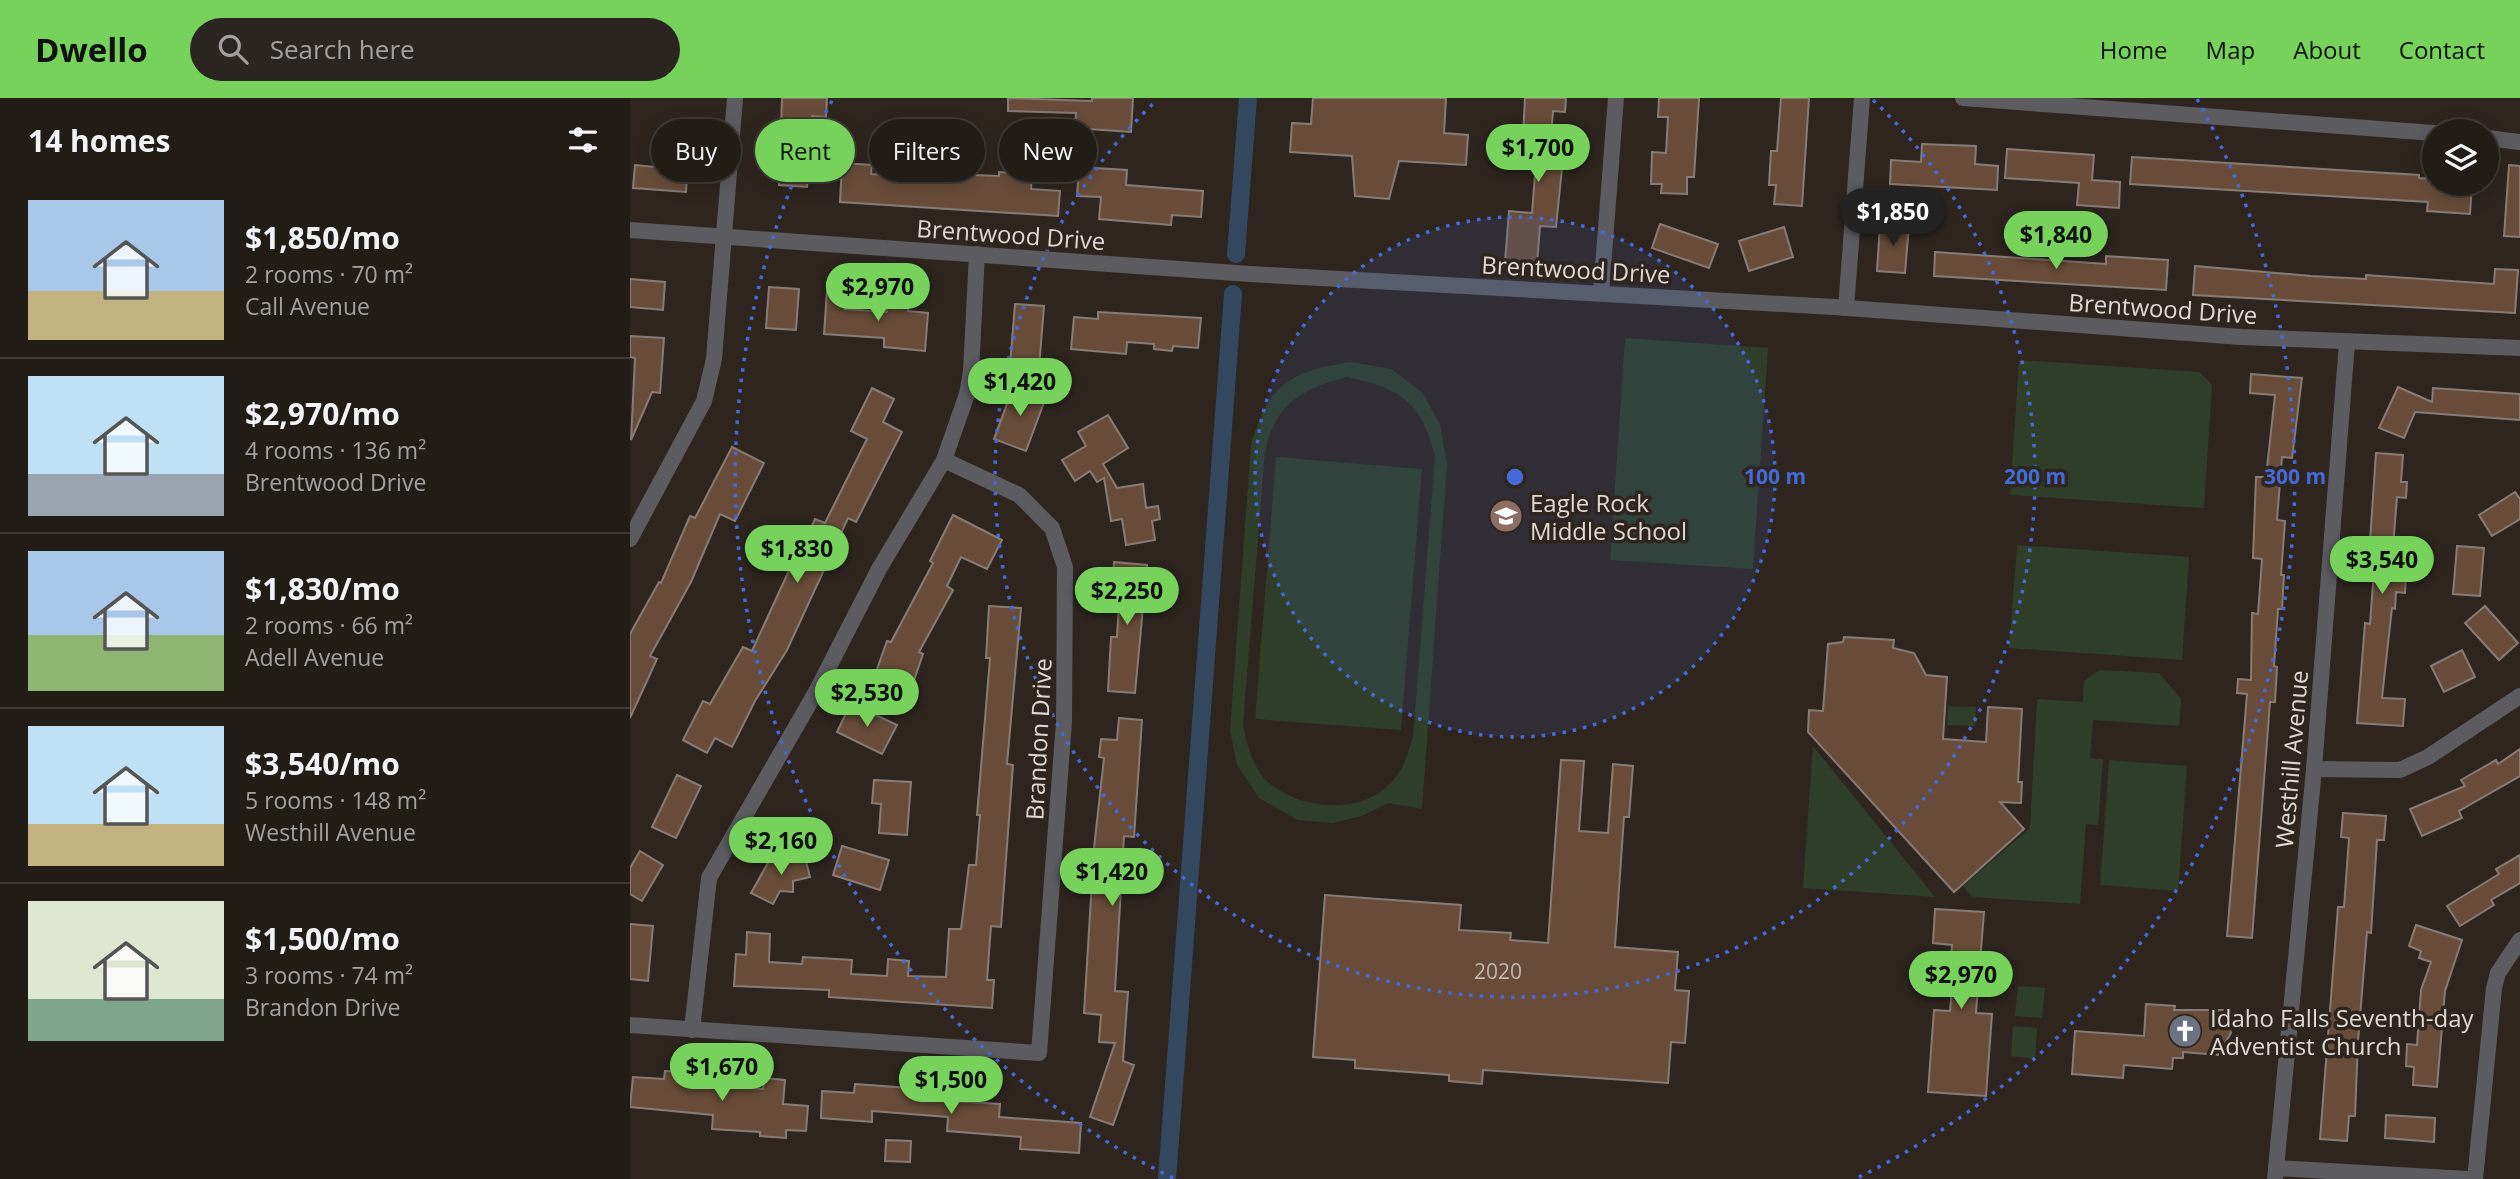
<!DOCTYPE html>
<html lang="en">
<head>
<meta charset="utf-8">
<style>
	:root { --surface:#221c17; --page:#2a2520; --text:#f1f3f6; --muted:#a2a1a1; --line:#3f3a36; --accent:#76d25a }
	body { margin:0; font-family:"Open Sans",sans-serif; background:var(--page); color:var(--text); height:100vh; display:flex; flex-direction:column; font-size:26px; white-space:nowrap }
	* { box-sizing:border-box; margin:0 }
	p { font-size:23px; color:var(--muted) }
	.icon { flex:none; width:38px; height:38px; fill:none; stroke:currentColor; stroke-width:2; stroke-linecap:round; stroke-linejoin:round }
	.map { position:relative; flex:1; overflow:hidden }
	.drawer { display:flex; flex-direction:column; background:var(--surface); width:630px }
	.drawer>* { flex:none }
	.hud { position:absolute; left:21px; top:21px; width:665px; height:63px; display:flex; gap:14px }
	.buttons { position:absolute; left:1792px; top:21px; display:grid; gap:14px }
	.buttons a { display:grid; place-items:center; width:77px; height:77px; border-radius:50%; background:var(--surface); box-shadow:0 4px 18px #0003,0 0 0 2px var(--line); font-size:35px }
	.price { position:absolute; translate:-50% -60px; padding:0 16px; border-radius:24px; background:var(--accent); color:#111; font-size:23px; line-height:46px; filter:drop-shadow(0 2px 4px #0008) }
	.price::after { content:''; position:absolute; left:50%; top:42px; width:21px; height:16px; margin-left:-10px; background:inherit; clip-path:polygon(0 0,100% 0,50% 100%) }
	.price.on { background:#222; color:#fff }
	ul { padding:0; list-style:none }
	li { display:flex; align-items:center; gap:21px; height:175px; padding:0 28px }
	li+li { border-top:2px solid var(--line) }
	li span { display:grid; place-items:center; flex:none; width:196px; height:140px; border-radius:0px; color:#555 }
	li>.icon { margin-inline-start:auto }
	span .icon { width:84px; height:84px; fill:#fffc; stroke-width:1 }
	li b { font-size:30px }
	h2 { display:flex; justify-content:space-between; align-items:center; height:84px; padding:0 28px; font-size:30px }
	.tag { padding:0 24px; border-radius:32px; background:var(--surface); box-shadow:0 4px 18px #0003,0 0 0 2px var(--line); font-size:24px; line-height:63px }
	.tag.on { background:var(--accent); color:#111 }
	header { display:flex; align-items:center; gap:42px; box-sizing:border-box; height:98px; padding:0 35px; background:var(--accent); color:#111 }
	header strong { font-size:33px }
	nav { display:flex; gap:38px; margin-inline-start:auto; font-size:24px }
	.search { width:490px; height:63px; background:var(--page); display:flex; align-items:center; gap:18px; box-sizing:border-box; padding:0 24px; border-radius:38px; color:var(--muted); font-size:26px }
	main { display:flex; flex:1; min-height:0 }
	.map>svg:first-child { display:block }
	.green { fill:#2f3e28; fill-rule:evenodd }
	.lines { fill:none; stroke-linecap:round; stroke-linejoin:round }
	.canal { stroke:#33475f; stroke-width:18 }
	.building { fill:#684c39; stroke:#877c75; stroke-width:2 }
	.minor { stroke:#5b5b60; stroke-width:16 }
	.ring { fill:none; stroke:#446ad8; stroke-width:3.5; stroke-dasharray:3.5 7 }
	.labels { text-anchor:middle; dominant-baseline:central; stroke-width:7; stroke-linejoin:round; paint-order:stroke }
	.number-label { font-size:21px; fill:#c1b6af }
	.street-label { font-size:24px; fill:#dfd9d6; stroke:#2e251f }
	.poi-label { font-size:24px; fill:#dfd9d6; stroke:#2e251f; text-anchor:start }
	.centre { fill:#446ad8; stroke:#2e251f; stroke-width:3.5 }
	.ring-label { font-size:21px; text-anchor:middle; font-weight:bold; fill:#446ad8; stroke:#2e251f; stroke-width:7; stroke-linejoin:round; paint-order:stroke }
</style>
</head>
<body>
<header>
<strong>Dwello</strong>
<div class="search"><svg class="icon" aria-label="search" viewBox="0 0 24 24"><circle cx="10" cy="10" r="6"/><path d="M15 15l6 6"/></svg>Search here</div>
<nav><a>Home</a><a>Map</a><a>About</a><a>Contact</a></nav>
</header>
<main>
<section class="drawer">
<h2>14 homes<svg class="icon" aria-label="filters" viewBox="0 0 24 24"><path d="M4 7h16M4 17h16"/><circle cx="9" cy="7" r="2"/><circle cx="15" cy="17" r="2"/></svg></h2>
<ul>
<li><span style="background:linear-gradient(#a9c7e8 65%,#c2b280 0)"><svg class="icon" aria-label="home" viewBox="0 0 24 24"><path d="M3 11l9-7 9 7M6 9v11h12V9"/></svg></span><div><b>$1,850/mo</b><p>2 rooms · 70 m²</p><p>Call Avenue</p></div></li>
<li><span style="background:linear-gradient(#bfe0f5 70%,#9aa5b1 0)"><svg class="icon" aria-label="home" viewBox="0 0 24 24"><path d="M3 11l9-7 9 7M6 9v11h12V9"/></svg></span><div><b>$2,970/mo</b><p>4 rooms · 136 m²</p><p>Brentwood Drive</p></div></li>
<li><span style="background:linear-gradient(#a9c7e8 60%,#8fb573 0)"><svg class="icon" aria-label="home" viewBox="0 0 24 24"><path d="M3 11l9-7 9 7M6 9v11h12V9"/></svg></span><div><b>$1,830/mo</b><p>2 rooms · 66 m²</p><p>Adell Avenue</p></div></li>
<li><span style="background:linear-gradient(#bfe0f5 70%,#c2b280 0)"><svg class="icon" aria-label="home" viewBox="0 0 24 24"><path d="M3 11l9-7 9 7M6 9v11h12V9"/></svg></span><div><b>$3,540/mo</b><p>5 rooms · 148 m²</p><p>Westhill Avenue</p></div></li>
<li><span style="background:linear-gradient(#dfe7d0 70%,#7fa58c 0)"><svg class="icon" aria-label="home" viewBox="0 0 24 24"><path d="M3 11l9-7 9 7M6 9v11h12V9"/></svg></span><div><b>$1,500/mo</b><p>3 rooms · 74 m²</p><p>Brandon Drive</p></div></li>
</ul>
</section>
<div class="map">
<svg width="1890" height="1081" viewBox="0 0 1890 1081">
	<rect width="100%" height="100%" fill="#2e251f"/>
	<g class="green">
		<path d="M 995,240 L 1138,250 L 1123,471 L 980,462 Z"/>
		<path d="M 1389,262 L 1569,274 L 1582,287 L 1574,410 L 1380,397 Z"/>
		<path d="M 721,264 L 761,271 L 792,294 L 810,326 L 817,366 L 792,711 L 758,705 L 732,718 L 703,725 L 668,722 L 629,700 L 607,667 L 600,633 L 621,346 C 639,286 660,273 721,264 ZM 716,279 C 770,290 791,303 805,358 L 783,639 C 779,650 776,664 769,674 C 743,718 674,715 639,685 C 623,671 617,647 613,627 L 635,353 C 646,305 671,292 716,279 Z"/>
		<path d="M 646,359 L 792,371 L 771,632 L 625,621 Z"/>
		<path d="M 1387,447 L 1559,459 L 1552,562 L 1379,550 Z"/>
		<path d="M 1470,572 L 1529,575 L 1551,601 L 1549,628 L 1463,622 L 1460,660 L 1473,661 L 1468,727 L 1456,726 L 1450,806 L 1342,799 L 1333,788 L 1400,730 L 1407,601 L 1453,604 L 1454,583 Z"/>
		<path d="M 1318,608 L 1346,609 L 1345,628 L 1317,627 Z"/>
		<path d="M 1183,648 L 1305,799 L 1173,790 Z"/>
		<path d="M 1479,662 L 1557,668 L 1548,793 L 1470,787 Z"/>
		<path d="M 1388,888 L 1415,890 L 1412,920 L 1385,918 Z"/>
		<path d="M 1383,928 L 1407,930 L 1405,961 L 1381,958 Z"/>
	</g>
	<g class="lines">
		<g class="canal">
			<path d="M 606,156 L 618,0"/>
			<path d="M 537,1081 L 603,196"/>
		</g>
	</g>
	<g class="building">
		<path d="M 152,0 L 197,0 L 196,19 L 182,18 L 177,89 L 149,87 Z"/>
		<path d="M 378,0 L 462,3 L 462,0 L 503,0 L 501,34 L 445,30 L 446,15 L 378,13 Z"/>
		<path d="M 683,0 L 816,0 L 814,35 L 838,37 L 836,67 L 769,63 L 759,101 L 725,98 L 722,58 L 660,54 L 662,25 L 681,26 Z"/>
		<path d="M 895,0 L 936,0 L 935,14 L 923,13 L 920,50 L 934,51 L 926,129 L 910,128 L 907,167 L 875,164 L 879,113 L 902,115 L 908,38 L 893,37 Z"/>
		<path d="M 1029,0 L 1069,0 L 1064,79 L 1057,79 L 1057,96 L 1031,95 L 1032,86 L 1021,86 L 1022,54 L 1036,55 L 1038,19 L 1028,19 Z"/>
		<path d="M 1151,0 L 1179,0 L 1172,108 L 1144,106 L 1146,87 L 1139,87 L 1141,53 L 1147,53 Z"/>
		<path d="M 27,40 L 59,43 L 56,94 L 3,90 L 5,67 L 25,69 Z"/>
		<path d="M 1292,46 L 1346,48 L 1345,66 L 1368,68 L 1367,92 L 1260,86 L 1261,62 L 1291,64 Z"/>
		<path d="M 1377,51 L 1464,57 L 1462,82 L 1490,84 L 1489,110 L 1447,107 L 1449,85 L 1375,80 Z"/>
		<path d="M 1502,59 L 1789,77 L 1789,80 L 1804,81 L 1804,86 L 1842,86 L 1840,116 L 1797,113 L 1798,104 L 1500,86 Z"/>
		<path d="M 212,65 L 242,67 L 241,76 L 293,80 L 294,75 L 369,78 L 369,74 L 402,76 L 401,91 L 430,93 L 428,118 L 210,104 Z"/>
		<path d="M 1879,67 L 1890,68 L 1890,139 L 1874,138 Z"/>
		<path d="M 449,69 L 497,72 L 496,87 L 573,93 L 571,119 L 542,117 L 541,127 L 469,121 L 471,99 L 447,98 Z"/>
		<path d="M 1030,126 L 1088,146 L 1079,170 L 1022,150 Z"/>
		<path d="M 1250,126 L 1279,128 L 1275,175 L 1247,173 Z"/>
		<path d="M 1154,129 L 1163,159 L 1119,173 L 1109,143 Z"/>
		<path d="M 1305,154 L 1476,166 L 1476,158 L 1538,162 L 1536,192 L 1304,178 Z"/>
		<path d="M 1565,168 L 1681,178 L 1736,181 L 1736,177 L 1864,186 L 1865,171 L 1888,172 L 1885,215 L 1563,197 Z"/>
		<path d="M 0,181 L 35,184 L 33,212 L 0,209 Z"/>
		<path d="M 139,189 L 169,191 L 166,232 L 136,230 Z"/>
		<path d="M 197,193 L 216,195 L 215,211 L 257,214 L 258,198 L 279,200 L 278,213 L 298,215 L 295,253 L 254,249 L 254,240 L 194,236 Z"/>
		<path d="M 385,206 L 414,208 L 409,270 L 380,267 Z"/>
		<path d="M 468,214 L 571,220 L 568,250 L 543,248 L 542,253 L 524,251 L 524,246 L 497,244 L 496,256 L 441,251 L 444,219 L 468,221 Z"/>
		<path d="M 0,238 L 34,240 L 30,295 L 22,294 L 1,342 L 5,260 L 0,259 Z"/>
		<path d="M 1621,276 L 1672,280 L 1662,360 L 1652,359 L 1647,422 L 1655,423 L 1651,477 L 1654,477 L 1652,511 L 1648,511 L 1644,568 L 1647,569 L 1645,604 L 1640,604 L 1622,840 L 1597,838 L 1617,596 L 1607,595 L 1608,581 L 1621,582 L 1622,515 L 1628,516 L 1632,461 L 1623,460 L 1626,379 L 1636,379 L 1645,297 L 1620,295 Z"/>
		<path d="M 384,287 L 416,299 L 396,353 L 364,341 Z"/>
		<path d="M 1768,289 L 1802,304 L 1803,290 L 1890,296 L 1890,322 L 1785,314 L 1774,340 L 1749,330 Z"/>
		<path d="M 242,290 L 264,301 L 253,324 L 272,334 L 226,424 L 218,420 L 157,552 L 125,603 L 102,649 L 85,640 L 77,655 L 53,642 L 73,603 L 80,606 L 113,549 L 122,553 L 168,453 L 160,450 L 168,430 L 179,434 L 185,421 L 195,425 L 237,341 L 221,333 Z"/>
		<path d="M 478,317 L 498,350 L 473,366 L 487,390 L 513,386 L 516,410 L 528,408 L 530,421 L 522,423 L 525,442 L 496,447 L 492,421 L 481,423 L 474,380 L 467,384 L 460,373 L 445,383 L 432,362 L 456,348 L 448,334 Z"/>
		<path d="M 102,349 L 134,365 L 105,423 L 90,416 L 61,484 L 20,558 L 27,561 L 0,620 L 0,536 L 29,484 L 31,485 L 60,418 L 65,420 Z"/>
		<path d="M 1746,355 L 1773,357 L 1771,384 L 1777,384 L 1776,400 L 1767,399 L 1761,474 L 1776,476 L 1775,495 L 1766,494 L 1765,511 L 1762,510 L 1752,600 L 1775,601 L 1773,628 L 1727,625 L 1735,525 L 1740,526 L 1745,459 L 1739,458 Z"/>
		<path d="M 1885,394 L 1890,401 L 1890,421 L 1862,438 L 1849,417 Z"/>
		<path d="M 323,417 L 372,442 L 357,471 L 331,459 L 317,488 L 323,492 L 289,554 L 293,556 L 277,603 L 240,591 L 257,543 L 261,544 L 303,465 L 300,463 Z"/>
		<path d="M 1827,448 L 1854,450 L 1850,498 L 1823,496 Z"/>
		<path d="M 484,464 L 517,467 L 505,595 L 478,593 L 481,539 L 487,539 L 490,491 L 482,491 Z"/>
		<path d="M 359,508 L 391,510 L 377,666 L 383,667 L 371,829 L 361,828 L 357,882 L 364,882 L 362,910 L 199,899 L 199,892 L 104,888 L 106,856 L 116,857 L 117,834 L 140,836 L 139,864 L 172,866 L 173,859 L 222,862 L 221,876 L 257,878 L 258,861 L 279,863 L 278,878 L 316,879 L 319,831 L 331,831 L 339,767 L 346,767 L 350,717 L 347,717 L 360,560 L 356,560 Z"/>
		<path d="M 1855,508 L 1888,545 L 1869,562 L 1835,525 Z"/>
		<path d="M 1214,539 L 1264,542 L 1263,550 L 1284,555 L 1296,577 L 1317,579 L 1313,641 L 1356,644 L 1358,609 L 1392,611 L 1388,684 L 1392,684 L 1391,705 L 1370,704 L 1394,731 L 1324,794 L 1178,634 L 1179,612 L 1193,613 L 1198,546 L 1213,544 Z"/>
		<path d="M 1832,552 L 1845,579 L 1814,594 L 1801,568 Z"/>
		<path d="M 219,609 L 232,615 L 233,611 L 267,627 L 252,656 L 207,634 Z"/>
		<path d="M 489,620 L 512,622 L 504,739 L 494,738 L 485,893 L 498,894 L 493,963 L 504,967 L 483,1027 L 460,1019 L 485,945 L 469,944 L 471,917 L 454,915 L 464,750 L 474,660 L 469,659 L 471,641 L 487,642 Z"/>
		<path d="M 1890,651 L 1890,678 L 1829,713 L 1832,720 L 1792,738 L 1780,711 L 1835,688 L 1831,682 L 1866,662 L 1868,666 Z"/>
		<path d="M 931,662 L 954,663 L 949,733 L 978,735 L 983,666 L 1003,668 L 999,719 L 994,719 L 985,849 L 1048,854 L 1045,892 L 1059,893 L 1055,945 L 1041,944 L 1038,985 L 853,972 L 852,986 L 819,983 L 819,977 L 725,970 L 725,962 L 683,959 L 695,797 L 831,807 L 829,832 L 881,835 L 880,842 L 918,845 Z"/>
		<path d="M 47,677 L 71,688 L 46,740 L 22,729 Z"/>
		<path d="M 244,682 L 281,684 L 277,737 L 249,735 L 251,706 L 242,705 Z"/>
		<path d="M 1713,715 L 1756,718 L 1754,742 L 1747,742 L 1741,835 L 1737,834 L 1728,943 L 1725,1018 L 1719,1018 L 1717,1043 L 1690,1041 L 1708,809 L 1714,809 L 1719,740 L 1711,739 Z"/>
		<path d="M 212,748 L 259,762 L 250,792 L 203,777 Z"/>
		<path d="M 10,753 L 33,767 L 12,803 L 0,796 L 0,770 Z"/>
		<path d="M 174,755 L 180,779 L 163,783 L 163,794 L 150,793 L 143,806 L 121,795 L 139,763 Z"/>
		<path d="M 1890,757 L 1890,785 L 1861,802 L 1864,807 L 1830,828 L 1817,808 L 1869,776 L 1866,771 Z"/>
		<path d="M 1305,811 L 1354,814 L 1346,915 L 1362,916 L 1356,998 L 1298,994 L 1304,912 L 1320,913 L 1323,876 L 1320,876 L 1322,847 L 1303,845 Z"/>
		<path d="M 0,826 L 23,828 L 18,883 L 0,881 Z"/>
		<path d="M 1786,827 L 1832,842 L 1815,893 L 1807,989 L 1783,987 L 1784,969 L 1776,968 L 1777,946 L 1787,947 L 1791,892 L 1801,864 L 1789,860 L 1791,853 L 1779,848 Z"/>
		<path d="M 1516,906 L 1545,908 L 1544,912 L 1593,912 L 1601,935 L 1588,957 L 1553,954 L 1553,960 L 1543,960 L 1542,971 L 1494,967 L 1493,980 L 1442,976 L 1445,933 L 1514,938 Z"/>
		<path d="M 35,973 L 90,976 L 89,988 L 133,991 L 134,980 L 155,982 L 153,1006 L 178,1008 L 176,1033 L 156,1032 L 156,1040 L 130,1038 L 130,1034 L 82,1031 L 83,1017 L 0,1009 L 3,979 L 34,981 Z"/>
		<path d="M 225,986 L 307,992 L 306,1002 L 370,1006 L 369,1019 L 451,1025 L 449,1055 L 390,1051 L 391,1039 L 317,1033 L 318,1019 L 242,1013 L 242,1024 L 191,1020 L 192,993 L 224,995 Z"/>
		<path d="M 1756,1017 L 1805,1020 L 1804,1044 L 1755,1040 Z"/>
		<path d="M 256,1042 L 281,1043 L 280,1064 L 255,1063 Z"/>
	</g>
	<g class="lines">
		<g class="minor">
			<path d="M 1333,0 L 1804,35"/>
			<path d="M 1857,40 L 1890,44"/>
			<path d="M 0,132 L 620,176 L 1204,209 L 1611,239 L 1890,250"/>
			<path d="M 971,195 L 986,0"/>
			<path d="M 1216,210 L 1232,0"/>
			<path d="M 0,441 L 74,303 L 84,261 L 105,0"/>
			<path d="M 1684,671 L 1770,672 L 1798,659 L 1890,598"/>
			<path d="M 0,927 L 409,955 L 434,624 L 435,469 L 422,430 L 389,397 L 314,362"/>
			<path d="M 62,932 L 79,780 L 187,592 L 249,471 L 314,362 L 337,296 L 341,273 L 347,156"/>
			<path d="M 1646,1070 L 1837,1081"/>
			<path d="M 1645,1081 L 1684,671 L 1717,244"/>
			<path d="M 1845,1081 L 1864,890 L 1868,875 L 1890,842"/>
		</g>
	</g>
	<circle cx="885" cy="379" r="260" fill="#446ad8" fill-opacity=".12"/>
	<g class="ring">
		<circle cx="885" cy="379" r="260"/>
		<path d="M1243 2A520 520 0 1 1 527 2"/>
		<path d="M543 1080A780 780 0 0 1 203 1M1567 1A780 780 0 0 1 1227 1080"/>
	</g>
	<defs>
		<symbol id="school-disc" viewBox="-11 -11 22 22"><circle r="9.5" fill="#8d6e63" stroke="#2e251f"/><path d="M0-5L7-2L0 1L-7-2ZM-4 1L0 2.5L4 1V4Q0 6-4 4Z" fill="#fff"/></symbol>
		<symbol id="church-disc" viewBox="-11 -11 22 22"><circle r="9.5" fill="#6b7280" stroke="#2e251f"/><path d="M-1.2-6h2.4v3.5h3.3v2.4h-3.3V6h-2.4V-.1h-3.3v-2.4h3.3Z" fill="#fff"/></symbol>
	</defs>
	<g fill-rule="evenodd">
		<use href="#school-disc" x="857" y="399" width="38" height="38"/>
		<use href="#church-disc" x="1536" y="914" width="38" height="38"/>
	</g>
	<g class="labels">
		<g class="number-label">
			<text x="868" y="873">2020</text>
		</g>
		<g class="street-label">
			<text transform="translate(381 136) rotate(4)">Brentwood Drive</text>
			<text transform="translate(946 171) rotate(3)">Brentwood Drive</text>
			<text transform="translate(1533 210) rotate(4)">Brentwood Drive</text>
			<text transform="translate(408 641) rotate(-87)">Brandon Drive</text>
			<text transform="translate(1661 661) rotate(-85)">Westhill Avenue</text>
		</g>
		<g class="poi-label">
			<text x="900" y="404">Eagle Rock<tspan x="900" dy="28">Middle School</tspan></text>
			<text x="1580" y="919">Idaho Falls Seventh-day<tspan x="1580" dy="28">Adventist Church</tspan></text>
		</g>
	</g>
	<circle cx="885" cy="379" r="10" class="centre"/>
	<g class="ring-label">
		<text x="1145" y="386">100 m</text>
		<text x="1405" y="386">200 m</text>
		<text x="1665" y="386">300 m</text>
	</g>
</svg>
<div class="buttons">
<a><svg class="icon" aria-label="layers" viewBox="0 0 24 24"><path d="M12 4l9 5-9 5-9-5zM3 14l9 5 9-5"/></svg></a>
</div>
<b class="price" style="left:908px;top:86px">$1,700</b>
<b class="price on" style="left:1263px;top:150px">$1,850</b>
<b class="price" style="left:1426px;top:173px">$1,840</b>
<b class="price" style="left:248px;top:225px">$2,970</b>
<b class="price" style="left:390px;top:320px">$1,420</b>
<b class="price" style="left:167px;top:487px">$1,830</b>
<b class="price" style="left:1752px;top:498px">$3,540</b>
<b class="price" style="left:497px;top:529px">$2,250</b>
<b class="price" style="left:237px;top:631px">$2,530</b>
<b class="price" style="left:151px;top:779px">$2,160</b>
<b class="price" style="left:482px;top:810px">$1,420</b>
<b class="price" style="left:1331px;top:913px">$2,970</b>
<b class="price" style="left:92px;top:1005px">$1,670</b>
<b class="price" style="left:321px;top:1018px">$1,500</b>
<div class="hud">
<a class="tag">Buy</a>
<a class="tag on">Rent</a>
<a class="tag">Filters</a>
<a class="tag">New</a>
</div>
</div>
</main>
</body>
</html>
